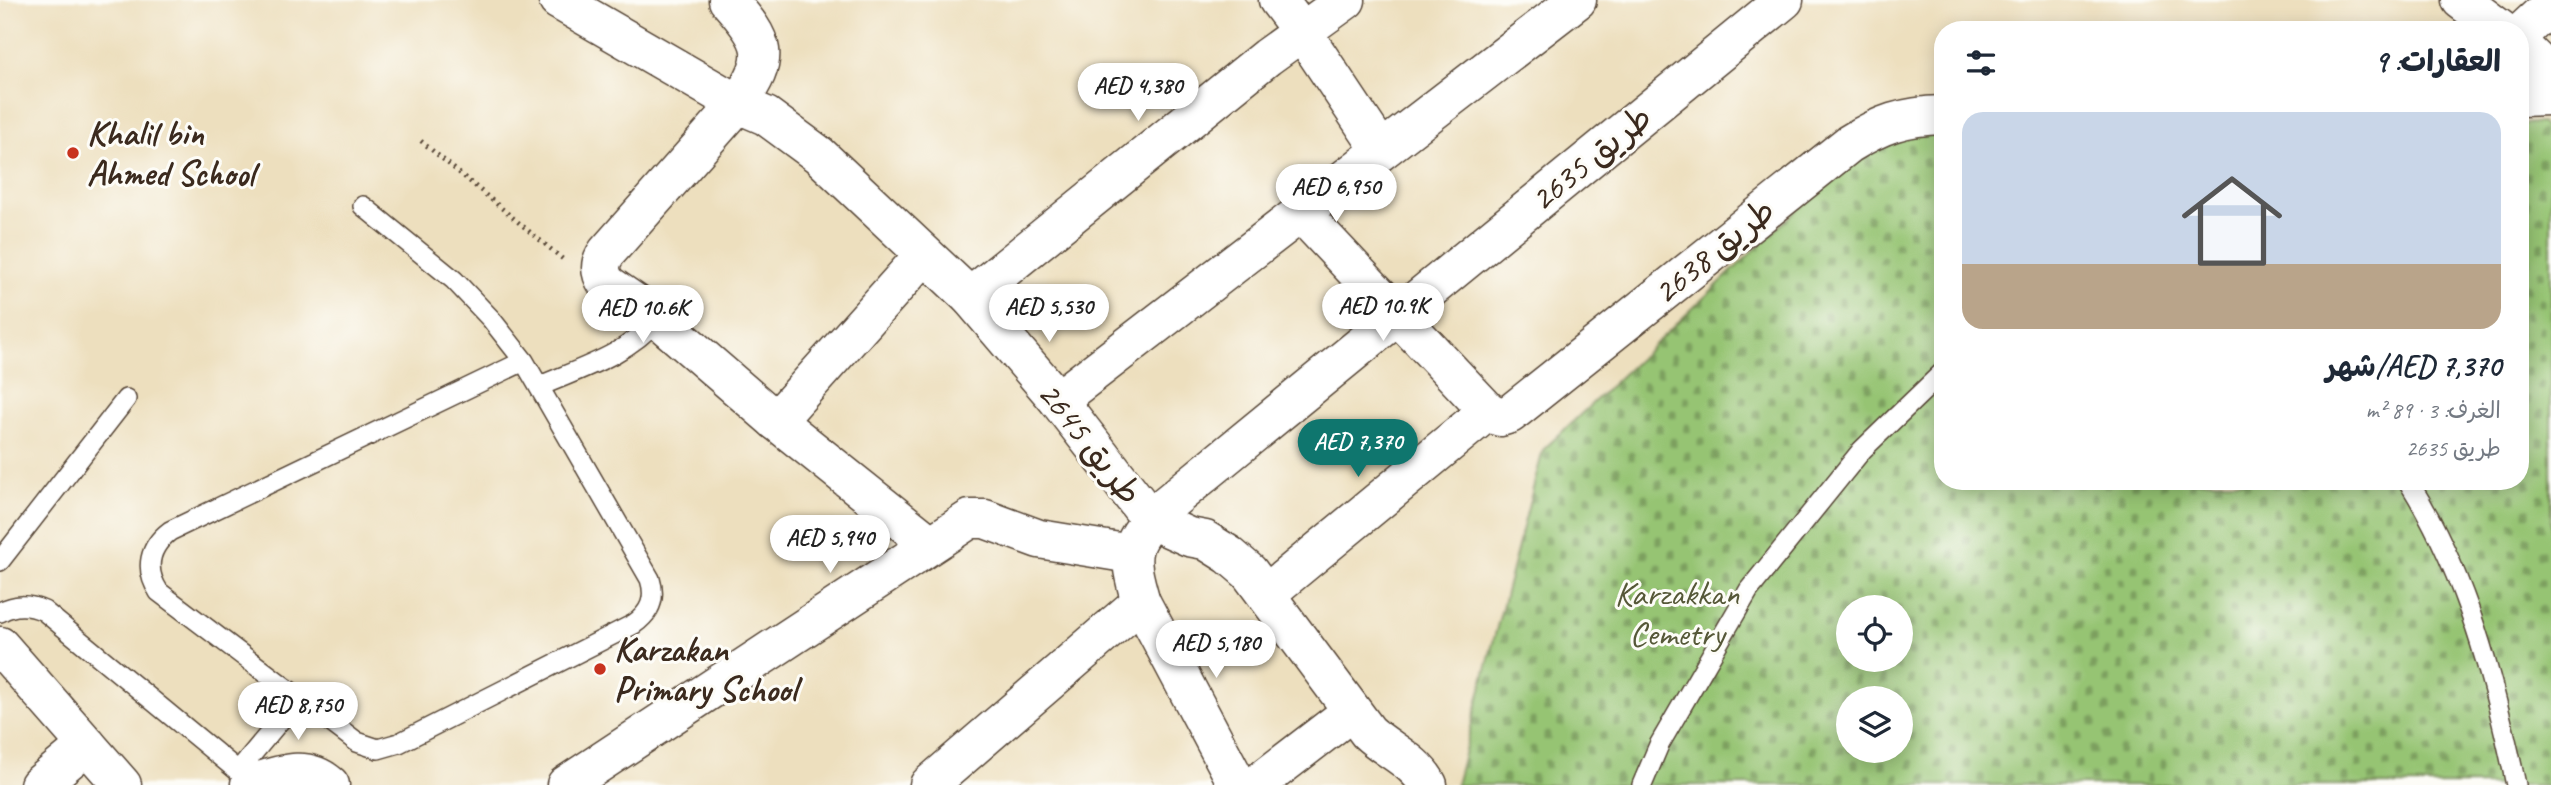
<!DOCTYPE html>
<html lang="ar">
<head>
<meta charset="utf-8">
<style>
	:root { --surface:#fff; --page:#f6f6f7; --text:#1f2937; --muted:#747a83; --accent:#0f766e }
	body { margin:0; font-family:Caveat,"Playpen Sans Arabic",sans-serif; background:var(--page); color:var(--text); direction:rtl; height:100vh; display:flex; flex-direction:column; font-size:26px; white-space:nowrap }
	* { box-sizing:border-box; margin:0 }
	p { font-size:23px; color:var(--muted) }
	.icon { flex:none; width:38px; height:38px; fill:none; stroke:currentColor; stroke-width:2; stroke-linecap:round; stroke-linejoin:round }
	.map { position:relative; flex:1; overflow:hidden; direction:ltr }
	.side { position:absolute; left:1934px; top:21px; width:595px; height:469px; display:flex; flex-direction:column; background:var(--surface); border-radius:28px; box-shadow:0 4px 18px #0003; direction:rtl }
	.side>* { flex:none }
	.tools { position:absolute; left:1836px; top:595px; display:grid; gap:14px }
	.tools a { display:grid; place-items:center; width:77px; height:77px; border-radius:50%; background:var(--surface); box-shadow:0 4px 18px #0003; font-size:35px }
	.price { position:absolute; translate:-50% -60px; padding:0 16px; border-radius:24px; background:#fff; color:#222; font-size:23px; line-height:46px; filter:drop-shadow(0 2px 4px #0008) }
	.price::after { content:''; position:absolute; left:50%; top:42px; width:21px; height:16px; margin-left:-10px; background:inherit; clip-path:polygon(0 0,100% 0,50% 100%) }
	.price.on { background:var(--accent); color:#fff }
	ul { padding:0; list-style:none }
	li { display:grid; align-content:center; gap:14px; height:371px; padding:0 28px }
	li span { display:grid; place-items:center; height:217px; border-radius:21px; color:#555 }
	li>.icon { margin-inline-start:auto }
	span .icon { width:126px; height:126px; fill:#fffc; stroke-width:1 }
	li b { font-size:30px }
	h2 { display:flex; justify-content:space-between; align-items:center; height:84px; padding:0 28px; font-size:30px }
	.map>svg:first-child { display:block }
	.cemetery { fill:url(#cemetery-stones); stroke:#687748; stroke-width:2; fill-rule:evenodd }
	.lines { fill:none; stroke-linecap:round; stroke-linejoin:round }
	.service-casing { stroke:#564536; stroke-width:22 }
	.minor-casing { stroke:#564536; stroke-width:41 }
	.path { stroke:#564536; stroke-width:4.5; stroke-dasharray:2 5; stroke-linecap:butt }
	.service { stroke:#fff; stroke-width:19 }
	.minor { stroke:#fff; stroke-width:38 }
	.poi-dot { fill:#c8321e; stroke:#fdfcf7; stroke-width:2.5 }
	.labels { text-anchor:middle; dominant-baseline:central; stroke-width:6; stroke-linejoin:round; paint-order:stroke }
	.poi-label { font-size:35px; font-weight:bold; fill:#3b2a1e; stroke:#fdfcf7; text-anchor:start }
	.street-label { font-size:35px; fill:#3b2a1e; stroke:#fdfcf7 }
	.park-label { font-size:35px; fill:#565838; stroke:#fdfcf7 }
</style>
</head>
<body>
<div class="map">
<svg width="2551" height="785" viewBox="0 0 2551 785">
	<defs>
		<pattern id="cemetery-stones" width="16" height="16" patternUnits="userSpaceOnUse" patternTransform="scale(1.75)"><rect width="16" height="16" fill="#96c473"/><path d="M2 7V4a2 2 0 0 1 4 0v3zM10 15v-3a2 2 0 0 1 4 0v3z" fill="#7c9f5e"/></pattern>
	</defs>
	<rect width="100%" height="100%" fill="#fdfcf7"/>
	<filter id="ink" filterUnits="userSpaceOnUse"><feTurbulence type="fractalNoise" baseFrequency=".0143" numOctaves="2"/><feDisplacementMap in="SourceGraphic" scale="14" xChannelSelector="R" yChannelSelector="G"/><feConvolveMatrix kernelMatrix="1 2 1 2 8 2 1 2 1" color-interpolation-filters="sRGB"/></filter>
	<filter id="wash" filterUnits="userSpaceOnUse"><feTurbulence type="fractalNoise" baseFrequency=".00686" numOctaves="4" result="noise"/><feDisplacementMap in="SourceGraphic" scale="28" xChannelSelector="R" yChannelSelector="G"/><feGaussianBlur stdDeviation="1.57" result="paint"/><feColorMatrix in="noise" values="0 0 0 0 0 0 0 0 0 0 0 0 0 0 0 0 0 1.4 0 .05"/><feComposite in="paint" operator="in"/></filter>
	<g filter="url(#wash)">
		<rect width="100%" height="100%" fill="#eddfbe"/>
		<path class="cemetery" d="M 2541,123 L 2551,136 L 2551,785 L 1456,785 L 1543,450 L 1879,132 L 1942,131 L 1942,481 L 2520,481 L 2520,124 ZM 1848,607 L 1900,607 L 1900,660 L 1848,660 ZM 1848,698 L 1900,698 L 1900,751 L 1848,751 Z"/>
	</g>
	<g filter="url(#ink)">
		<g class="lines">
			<defs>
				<g id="service">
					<path d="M 363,206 L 454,280 L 491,319 L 524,361 L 650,579 C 656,598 651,612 634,624 L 399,743 L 378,749 L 357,742 L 159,592 C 144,569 149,547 170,531 L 524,361"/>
					<path d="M 540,386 C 584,367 626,355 658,319"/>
					<path d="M 2408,481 C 2466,573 2494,680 2516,785"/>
					<path d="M 0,561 L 126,399"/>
					<path d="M 0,612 C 15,604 28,604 44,611 L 238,771 L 246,777 L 250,785"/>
					<path d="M 238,771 L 298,699"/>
					<path d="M 1642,785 L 1659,745 L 1749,590 L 1862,450 L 1942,373"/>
				</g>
				<g id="minor">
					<path d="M 558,0 L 738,104 L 766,116 L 819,155 L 970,297 L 1058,400 L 1151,520 L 1189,537 L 1205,540 L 1229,555 L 1249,572 L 1368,732 C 1387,750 1416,761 1428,785"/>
					<path d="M 728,0 C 766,43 772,56 738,104 L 607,252 C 599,263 599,272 607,284 L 658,319 L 776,421 L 930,544"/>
					<path d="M 1278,0 L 1303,33 L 1381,150"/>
					<path d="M 2461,0 L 2501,30"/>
					<path d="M 2520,34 L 2551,5"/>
					<path d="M 2520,45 L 2551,75"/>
					<path d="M 2520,97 L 2551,96"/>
					<path d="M 1301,213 L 1488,411 L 1500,417 L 1510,414 L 1849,144 C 1881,124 1904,116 1942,115"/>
					<path d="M 970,297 L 1267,57 L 1346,0"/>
					<path d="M 1058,400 L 1577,0"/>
					<path d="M 776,421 L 924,255"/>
					<path d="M 1266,594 L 1488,411"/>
					<path d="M 0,646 L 122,785"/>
					<path d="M 250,784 C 278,776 305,763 330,785"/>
					<path d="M 39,785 L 87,745"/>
					<path d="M 566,785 L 970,519 L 985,519 L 1039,539 L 1131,554"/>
					<path d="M 929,785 L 1141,602"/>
					<path d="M 1238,785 L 1141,602 C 1126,551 1128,543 1166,505 L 1784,0"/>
					<path d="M 1256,785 L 1351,712"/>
				</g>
			</defs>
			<use href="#service" class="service-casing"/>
			<use href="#minor" class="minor-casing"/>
			<path class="path" d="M 421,141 L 565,261"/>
			<use href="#service" class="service"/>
			<use href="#minor" class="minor"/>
		</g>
	</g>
	<g class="poi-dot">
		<circle cx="73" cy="153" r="7"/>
		<circle cx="600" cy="669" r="7"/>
	</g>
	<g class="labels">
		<g class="poi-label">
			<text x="87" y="133">Khalil bin<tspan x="87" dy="40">Ahmed School</tspan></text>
			<text x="614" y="649">Karzakan<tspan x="614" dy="40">Primary School</tspan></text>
		</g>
		<g class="street-label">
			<text transform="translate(1591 158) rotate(-39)">طريق 2635</text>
			<text transform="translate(1714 251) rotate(-39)">طريق 2638</text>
			<text transform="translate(1090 443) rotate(52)">طريق 2645</text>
		</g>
		<g class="park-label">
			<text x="1677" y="593">Karzakkan<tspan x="1677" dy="40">Cemetry</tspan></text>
		</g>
	</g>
</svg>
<div class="tools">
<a><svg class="icon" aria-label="locate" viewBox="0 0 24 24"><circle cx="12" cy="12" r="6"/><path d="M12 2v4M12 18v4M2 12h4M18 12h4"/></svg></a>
<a><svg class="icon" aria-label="layers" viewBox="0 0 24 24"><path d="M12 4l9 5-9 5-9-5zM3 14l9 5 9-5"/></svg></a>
</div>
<b class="price" style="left:1138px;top:123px">AED 4,380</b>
<b class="price" style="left:1336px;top:224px">AED 6,950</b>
<b class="price" style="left:1383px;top:343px">AED 10.9K</b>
<b class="price" style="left:1049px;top:344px">AED 5,530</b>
<b class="price" style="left:643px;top:345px">AED 10.6K</b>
<b class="price on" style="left:1358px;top:479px">AED 7,370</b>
<b class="price" style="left:830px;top:575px">AED 5,940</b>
<b class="price" style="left:1216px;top:680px">AED 5,180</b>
<b class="price" style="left:298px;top:742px">AED 8,750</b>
<section class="side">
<h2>العقارات: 9<svg class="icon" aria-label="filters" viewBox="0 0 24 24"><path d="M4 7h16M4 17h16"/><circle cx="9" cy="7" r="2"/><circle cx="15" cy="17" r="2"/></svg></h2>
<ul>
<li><span style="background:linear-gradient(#c9d6e8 70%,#b9a48a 0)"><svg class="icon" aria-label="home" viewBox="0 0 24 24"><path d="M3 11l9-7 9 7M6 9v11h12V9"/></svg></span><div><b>AED 7,370/شهر</b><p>الغرف: 3 · 89 m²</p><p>طريق 2635</p></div></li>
</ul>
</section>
</div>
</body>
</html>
